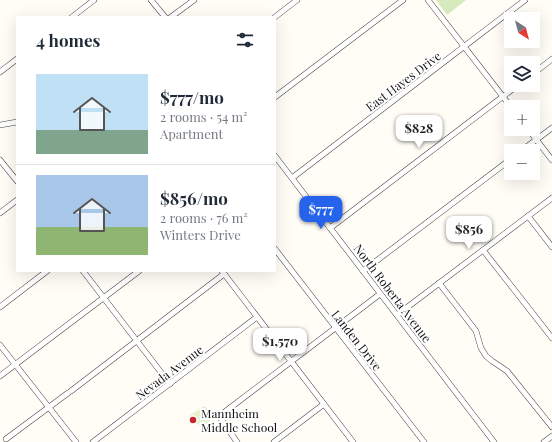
<!DOCTYPE html>
<html lang="en">
<head>
<meta charset="utf-8">
<style>
	:root { --surface:#fff; --page:#f6f6f7; --text:#1f2937; --muted:#747a83; --line:#e0e1e3; --accent:#2563eb }
	body { margin:0; font-family:"Playfair Display",serif; background:var(--page); color:var(--text); height:100vh; display:flex; flex-direction:column; font-size:15px; white-space:nowrap }
	* { box-sizing:border-box; margin:0 }
	p { font-size:13px; color:var(--muted) }
	.icon { flex:none; width:22px; height:22px; fill:none; stroke:currentColor; stroke-width:2; stroke-linecap:round; stroke-linejoin:round }
	.map { position:relative; flex:1; overflow:hidden }
	.sheet { position:absolute; left:16px; top:16px; width:260px; height:256px; display:flex; flex-direction:column; background:var(--surface); border-radius:0px; box-shadow:0 4px 16px #0002 }
	.sheet>* { flex:none }
	.needle { width:26px; rotate:144deg }
	.controls { position:absolute; left:504px; top:12px; display:grid; gap:8px }
	.controls a { display:grid; place-items:center; width:36px; height:36px; border-radius:0px; background:var(--surface); box-shadow:0 4px 16px #0002; font-size:20px }
	.price { position:absolute; translate:-50% -34px; padding:0 9px; border-radius:8px; background:#fff; color:#222; font-size:13px; line-height:26px; filter:drop-shadow(0 1px 2px #0008) }
	.price::after { content:''; position:absolute; left:50%; top:24px; width:12px; height:9px; margin-left:-6px; background:inherit; clip-path:polygon(0 0,100% 0,50% 100%) }
	.price.active { background:var(--accent); color:#fff }
	ul { padding:0; list-style:none }
	li { display:flex; align-items:center; gap:12px; height:100px; padding:0 20px }
	li+li { border-top:1px solid var(--line) }
	li span { display:grid; place-items:center; flex:none; width:112px; height:80px; border-radius:0px; color:#555 }
	li>.icon { margin-inline-start:auto }
	span .icon { width:48px; height:48px; fill:#fffc; stroke-width:1 }
	li b { font-size:17px }
	h2 { display:flex; justify-content:space-between; align-items:center; height:48px; padding:0 20px; font-size:17px }
	.map>svg:first-child { display:block }
	.green { fill:#d5ebbd }
	.pitch { fill:#e6f2cf }
	.lines { fill:none; stroke-linecap:round; stroke-linejoin:round }
	.minor-casing { stroke:#444; stroke-width:6 }
	.minor { stroke:#fff; stroke-width:5 }
	.poi-dot { fill:#c4262e; stroke:#fff; stroke-width:1.5 }
	.labels { text-anchor:middle; dominant-baseline:central; stroke-width:4; stroke-linejoin:round; paint-order:stroke }
	.street-label { font-size:12px; fill:#111; stroke:#fff }
	.poi-label { font-size:12px; fill:#111; stroke:#fff; text-anchor:start }
</style>
</head>
<body>
<div class="map">
<svg width="552" height="442" viewBox="0 0 552 442">
	<rect width="100%" height="100%" fill="#fffdf5"/>
	<path class="green" d="M 436,0 L 466,0 L 447,15 Z"/>
	<path class="pitch" d="M 204,406 L 206,407 L 211,419 L 208,424 L 199,425 L 194,422 L 189,416 Z"/>
	<g class="lines">
		<defs>
			<g id="minor">
				<path d="M 151,0 L 165,17"/>
				<path d="M 428,0 L 511,107"/>
				<path d="M 72,17 L 94,0"/>
				<path d="M 171,17 L 194,0"/>
				<path d="M 275,17 L 297,0"/>
				<path d="M 0,72 L 17,59"/>
				<path d="M 533,74 L 552,59"/>
				<path d="M 275,97 L 403,0"/>
				<path d="M 0,125 L 17,122"/>
				<path d="M 528,129 L 552,160"/>
				<path d="M 521,151 L 552,128"/>
				<path d="M 275,156 L 494,442"/>
				<path d="M 0,160 L 17,181"/>
				<path d="M 292,178 L 525,0"/>
				<path d="M 0,213 L 17,200"/>
				<path d="M 528,216 L 552,247"/>
				<path d="M 330,228 L 518,85"/>
				<path d="M 275,249 L 424,442"/>
				<path d="M 483,250 L 552,338"/>
				<path d="M 83,271 L 170,384"/>
				<path d="M 222,271 L 353,442"/>
				<path d="M 363,271 L 511,159"/>
				<path d="M 439,283 L 476,331 L 481,348 L 486,356 L 492,361 L 507,371 L 552,427"/>
				<path d="M 0,307 L 47,271"/>
				<path d="M 397,315 L 552,198"/>
				<path d="M 0,345 L 76,442"/>
				<path d="M 0,376 L 139,271"/>
				<path d="M 71,391 L 224,274"/>
				<path d="M 6,439 L 68,393"/>
				<path d="M 93,442 L 257,317"/>
				<path d="M 237,442 L 221,419 L 222,414 L 380,294"/>
				<path d="M 274,442 L 324,404"/>
				<path d="M 544,442 L 552,436"/>
			</g>
		</defs>
		<use href="#minor" class="minor-casing"/>
		<use href="#minor" class="minor"/>
	</g>
	<circle class="poi-dot" cx="193" cy="420" r="4"/>
	<g class="labels">
		<g class="street-label">
			<text transform="translate(403 81) rotate(-37)">East Hayes Drive</text>
			<text transform="translate(393 293) rotate(53)">North Roberta Avenue</text>
			<text transform="translate(357 340) rotate(52)">Landen Drive</text>
			<text transform="translate(169 372) rotate(-37)">Nevada Avenue</text>
		</g>
		<g class="poi-label">
			<text x="201" y="413">Mannheim<tspan x="201" dy="14">Middle School</tspan></text>
		</g>
	</g>
</svg>
<div class="controls">
<a><svg class="needle" viewBox="-14 -14 28 28"><path d="M0-13l5 13h-10z" fill="#e53935"/><path d="M0 13l5-13h-10z" fill="#747a83"/></svg></a>
<a><svg class="icon" aria-label="layers" viewBox="0 0 24 24"><path d="M12 4l9 5-9 5-9-5zM3 14l9 5 9-5"/></svg></a>
<a>+</a>
<a>−</a>
</div>
<b class="price" style="left:419px;top:149px">$828</b>
<b class="price active" style="left:321px;top:230px">$777</b>
<b class="price" style="left:469px;top:250px">$856</b>
<b class="price" style="left:280px;top:362px">$1,570</b>
<section class="sheet">
<h2>4 homes<svg class="icon" aria-label="filters" viewBox="0 0 24 24"><path d="M4 7h16M4 17h16"/><circle cx="9" cy="7" r="2"/><circle cx="15" cy="17" r="2"/></svg></h2>
<ul>
<li><span style="background:linear-gradient(#bfe0f5 70%,#7fa58c 0)"><svg class="icon" aria-label="home" viewBox="0 0 24 24"><path d="M3 11l9-7 9 7M6 9v11h12V9"/></svg></span><div><b>$777/mo</b><p>2 rooms · 54 m²</p><p>Apartment</p></div></li>
<li><span style="background:linear-gradient(#a9c7e8 65%,#8fb573 0)"><svg class="icon" aria-label="home" viewBox="0 0 24 24"><path d="M3 11l9-7 9 7M6 9v11h12V9"/></svg></span><div><b>$856/mo</b><p>2 rooms · 76 m²</p><p>Winters Drive</p></div></li>
</ul>
</section>
</div>
</body>
</html>
